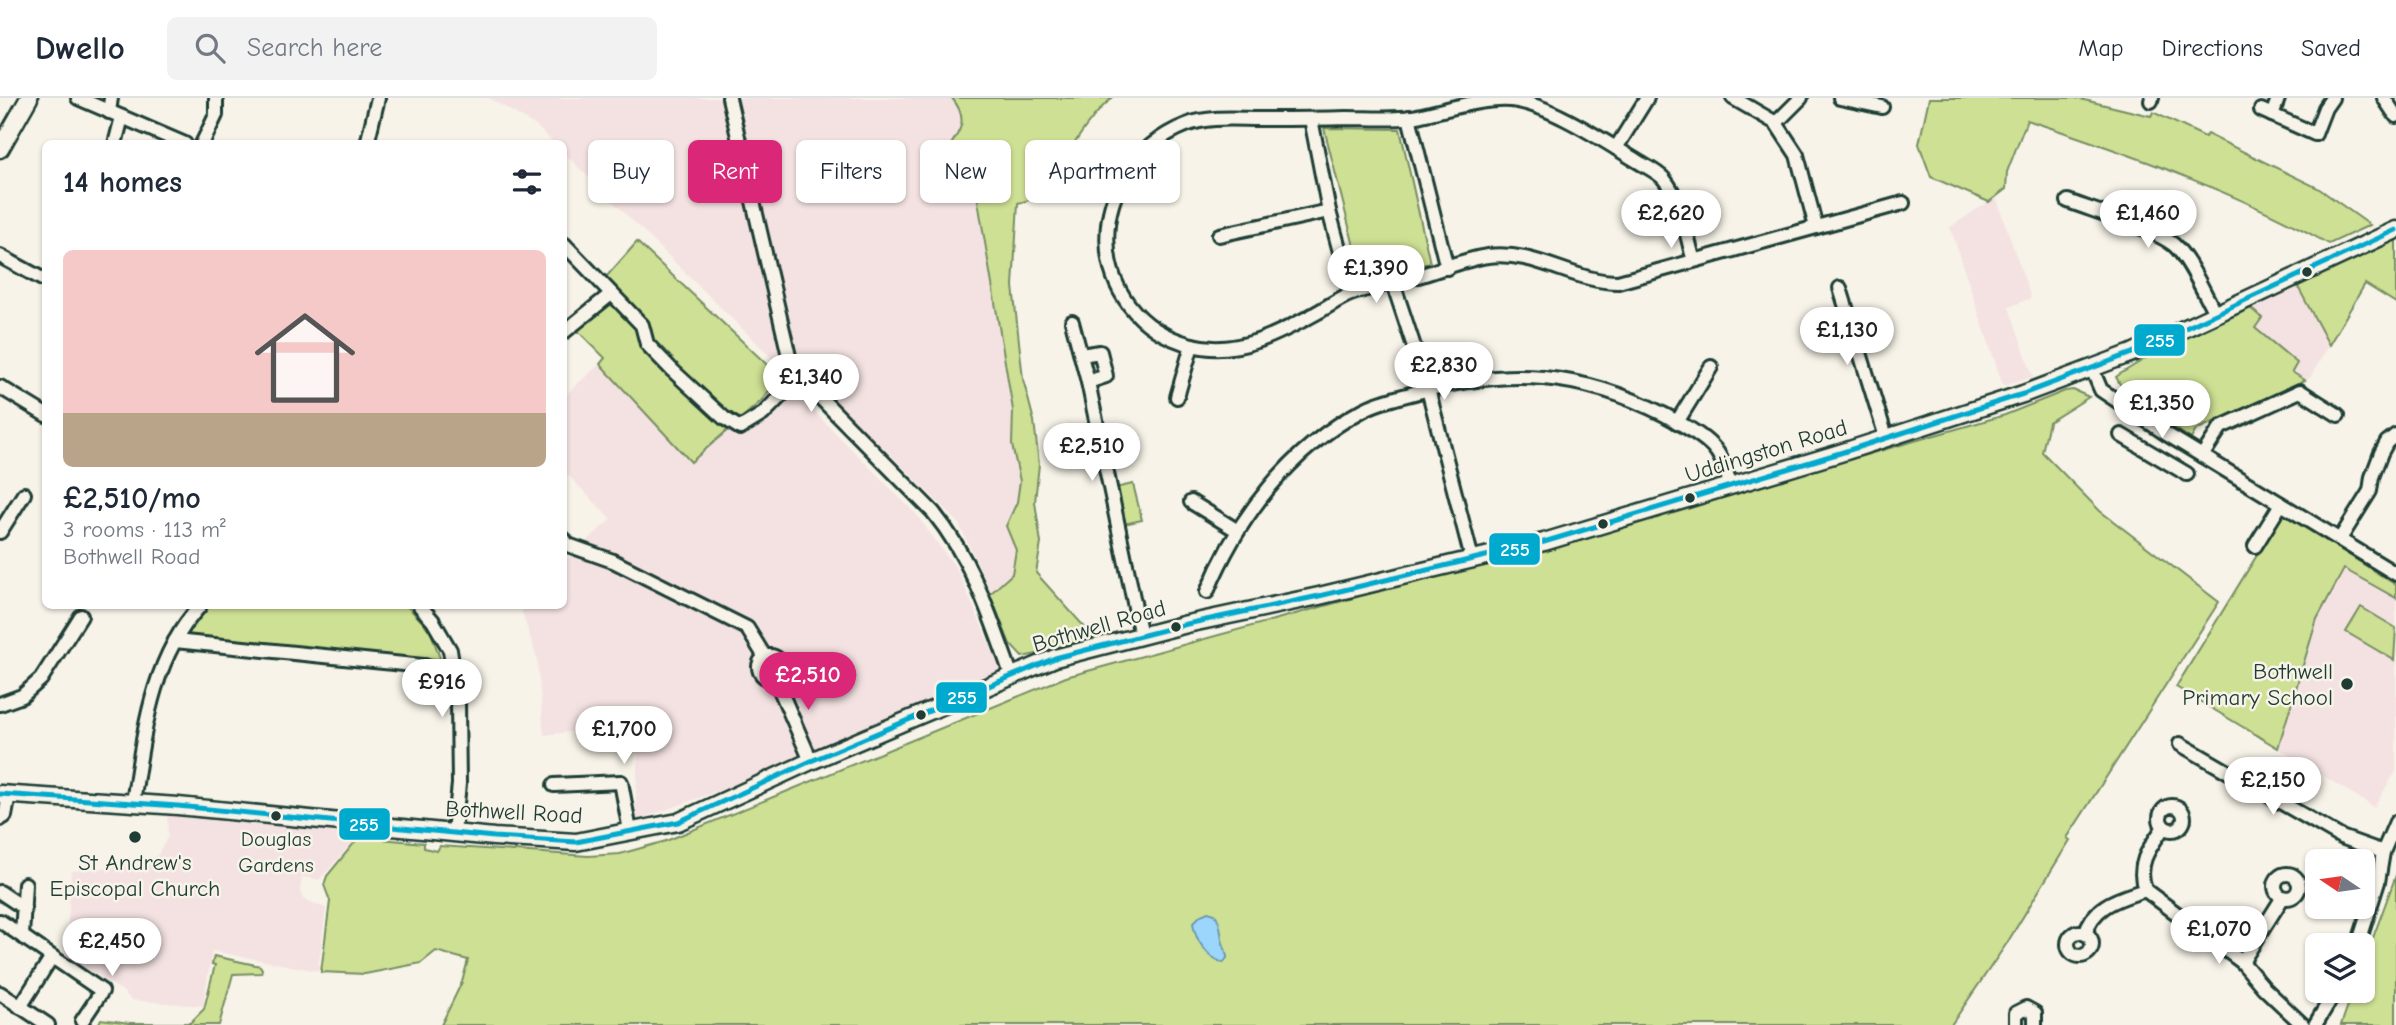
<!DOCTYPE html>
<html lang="en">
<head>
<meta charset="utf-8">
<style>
	:root { --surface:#fff; --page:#f2f2f3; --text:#1f2937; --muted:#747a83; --line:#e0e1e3; --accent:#db2777 }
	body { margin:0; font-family:"Comic Neue",sans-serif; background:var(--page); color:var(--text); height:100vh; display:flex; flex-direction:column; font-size:26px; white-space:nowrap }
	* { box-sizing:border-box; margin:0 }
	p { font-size:23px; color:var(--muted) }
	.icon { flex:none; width:38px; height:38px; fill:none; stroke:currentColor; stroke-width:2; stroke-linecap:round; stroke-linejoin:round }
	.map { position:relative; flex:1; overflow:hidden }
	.panel { position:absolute; left:42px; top:42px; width:525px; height:469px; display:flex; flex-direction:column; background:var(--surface); border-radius:10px; box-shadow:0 2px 5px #0004 }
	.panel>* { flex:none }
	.guide { position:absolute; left:588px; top:42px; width:665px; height:63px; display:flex; gap:14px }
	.needle { width:46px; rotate:283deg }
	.buttons { position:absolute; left:2305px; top:751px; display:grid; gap:14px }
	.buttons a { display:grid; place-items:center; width:70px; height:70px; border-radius:10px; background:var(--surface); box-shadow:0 2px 5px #0004; font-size:35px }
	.price { position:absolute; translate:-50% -60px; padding:0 16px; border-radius:24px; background:#fff; color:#222; font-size:23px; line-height:46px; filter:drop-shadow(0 2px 4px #0008) }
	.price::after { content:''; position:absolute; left:50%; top:42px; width:21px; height:16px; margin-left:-10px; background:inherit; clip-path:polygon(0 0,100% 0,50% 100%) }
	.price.active { background:var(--accent); color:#fff }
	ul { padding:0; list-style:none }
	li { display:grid; align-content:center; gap:14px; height:371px; padding:0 21px }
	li+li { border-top:2px solid var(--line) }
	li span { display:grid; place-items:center; height:217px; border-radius:10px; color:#555 }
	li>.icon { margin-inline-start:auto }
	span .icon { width:126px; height:126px; fill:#fffc; stroke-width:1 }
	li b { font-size:30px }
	h2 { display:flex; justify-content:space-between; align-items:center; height:84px; padding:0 21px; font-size:30px }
	.chip { padding:0 24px; border-radius:10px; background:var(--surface); box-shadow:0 2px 5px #0004; font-size:24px; line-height:63px }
	.chip.active { background:var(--accent); color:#fff }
	header { display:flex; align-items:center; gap:42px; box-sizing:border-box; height:98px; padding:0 35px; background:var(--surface); border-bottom:2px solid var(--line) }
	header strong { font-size:33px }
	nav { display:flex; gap:38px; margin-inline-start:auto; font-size:24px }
	.search { width:490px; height:63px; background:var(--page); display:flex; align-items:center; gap:18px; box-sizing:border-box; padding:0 24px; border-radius:10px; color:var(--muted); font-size:26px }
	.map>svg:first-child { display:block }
	.built { fill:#f4e2e2 }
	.green { fill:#cee094; stroke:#768e64; stroke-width:2 }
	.water { fill:#9dd6fd; stroke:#6b99ad; stroke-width:2 }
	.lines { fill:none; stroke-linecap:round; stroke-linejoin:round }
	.minor-casing { stroke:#1f3d34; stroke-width:18 }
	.major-casing { stroke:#1f3d34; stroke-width:21 }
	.minor { stroke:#f7f3e8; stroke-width:12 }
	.major { stroke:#f7f3e8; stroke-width:16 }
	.bus-1-casing { stroke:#f7f3e8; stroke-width:10 }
	.bus-1 { stroke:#00a9ce; stroke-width:5 }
	.bus-dot { fill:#1f3d34; stroke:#f7f3e8; stroke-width:2.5 }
	.labels { text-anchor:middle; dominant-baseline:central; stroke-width:5; stroke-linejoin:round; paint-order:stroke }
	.bus-label { font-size:21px; fill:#1f3d34; stroke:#f7f3e8 }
	.street-label { font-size:23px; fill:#1f3d34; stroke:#f7f3e8 }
	.poi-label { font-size:23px; fill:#1f3d34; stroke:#f7f3e8; text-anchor:end }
	.line-badge { stroke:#f7f3e8; stroke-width:2.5 }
	.badge-label { font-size:19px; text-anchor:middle; font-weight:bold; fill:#fff }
</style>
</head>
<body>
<header>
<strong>Dwello</strong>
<div class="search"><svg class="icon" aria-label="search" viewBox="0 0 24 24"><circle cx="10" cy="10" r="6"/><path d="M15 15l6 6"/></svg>Search here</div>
<nav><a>Map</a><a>Directions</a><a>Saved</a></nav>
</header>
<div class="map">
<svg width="2396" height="927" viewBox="0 0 2396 927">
	<rect width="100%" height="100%" fill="#f7f3e8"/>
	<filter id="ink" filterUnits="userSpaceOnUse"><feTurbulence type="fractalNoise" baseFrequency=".0143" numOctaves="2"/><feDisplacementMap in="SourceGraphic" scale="14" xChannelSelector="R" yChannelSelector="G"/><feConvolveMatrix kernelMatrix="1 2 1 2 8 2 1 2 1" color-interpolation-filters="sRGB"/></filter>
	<g filter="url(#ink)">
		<g class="built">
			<path d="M 489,0 L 952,0 L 962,18 L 961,33 L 948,51 L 968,48 L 1026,395 L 1011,478 L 992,496 L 958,424 L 882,348 L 779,267 L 564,55 L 564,46 L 554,45 L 536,28 Z"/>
			<path d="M 1996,99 L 2031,200 L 2009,209 L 2033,279 L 2003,288 L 1950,129 Z"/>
			<path d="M 2297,187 L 2329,247 L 2310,280 L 2305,282 L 2291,274 L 2286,255 L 2255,230 L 2258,225 L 2248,208 Z"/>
			<path d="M 600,266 L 691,364 L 761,303 L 780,279 L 916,416 L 958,473 L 1002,575 L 803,656 L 779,671 L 635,723 L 639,632 L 631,615 L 578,619 L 571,634 L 544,637 L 537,560 L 520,508 L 564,508 L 564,464 L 611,421 L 564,373 L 564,298 Z"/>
			<path d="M 2344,471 L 2396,500 L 2396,673 L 2374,709 L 2278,650 L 2317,521 Z"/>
			<path d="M 167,714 L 197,715 L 360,736 L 319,782 L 302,779 L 300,793 L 303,801 L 326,810 L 318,873 L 212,853 L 203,908 L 131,902 L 123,893 L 66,858 L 71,773 L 135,767 L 157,758 L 168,738 Z"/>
		</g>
		<g class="green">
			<path d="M 952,0 L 1112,0 C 1099,11 1085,29 1076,43 C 1059,70 1054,98 1018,105 L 1013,188 L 1023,281 L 1034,323 L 1039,366 L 1035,404 L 1041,445 L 1036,475 L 1098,544 L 1022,559 L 1010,546 L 990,496 L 1012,476 L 1016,452 L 1006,428 L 1017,404 L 1020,383 L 1012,347 L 1013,312 L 969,49 L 947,52 C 961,33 969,21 952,0 Z"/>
			<path d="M 1929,0 L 2076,0 L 2151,18 L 2153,14 L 2205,39 L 2207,36 L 2318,90 L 2370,127 L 2329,146 C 2234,93 2130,56 2027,22 L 2007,74 L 2006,91 L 1989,104 L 1931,79 L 1919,46 Z"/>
			<path d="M 1324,30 L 1400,31 L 1430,165 L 1362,180 Z"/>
			<path d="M 2394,141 L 2396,142 L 2396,205 L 2365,186 L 2329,247 L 2297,187 Z"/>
			<path d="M 637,144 L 780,279 L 761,303 L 691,364 L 600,266 L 605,260 L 578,233 L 618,191 L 606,179 Z"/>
			<path d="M 2248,208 L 2262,220 L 2255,230 L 2297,265 L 2292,274 L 2305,282 L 2196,332 L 2191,341 L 2126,297 L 2116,279 L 2120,276 L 2163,250 Z"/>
			<path d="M 2073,292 L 2089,299 L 2049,324 L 2042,354 L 2100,413 L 2219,504 L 2067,740 L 2070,742 L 2007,845 L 1951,927 L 441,927 L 462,884 L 468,862 L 436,853 L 421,865 L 365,876 L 321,874 L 330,803 L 324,787 L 327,778 L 359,739 L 424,745 L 424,750 L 437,753 L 440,748 L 588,758 L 620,756 L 666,743 L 1066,579 L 1663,415 L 2005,317 L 2065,293 Z"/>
			<path d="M 1133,386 L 1142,422 L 1124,426 L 1115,390 Z"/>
			<path d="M 2283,415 L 2396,487 L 2396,500 L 2344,471 L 2317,521 L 2278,650 L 2176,589 Z"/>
			<path d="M 206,508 L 407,508 L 430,532 L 441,563 L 186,539 L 194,519 Z"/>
			<path d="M 2361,509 L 2396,530 L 2394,562 L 2346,534 Z"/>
			<path d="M 2396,777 L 2396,927 L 2341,927 L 2353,893 L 2362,892 L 2363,867 Z"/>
			<path d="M 214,858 L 260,868 L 262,871 L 261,875 L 233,876 L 219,927 L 98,927 L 101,921 L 130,925 L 190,925 L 204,911 L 215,867 L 212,866 Z"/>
		</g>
		<path class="water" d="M 1208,814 L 1215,816 C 1221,825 1220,831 1222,841 C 1223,848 1227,853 1227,860 L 1223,865 C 1207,859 1195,842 1193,825 L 1201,817 Z"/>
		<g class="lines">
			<defs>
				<g id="minor">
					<path d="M 78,0 L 185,46"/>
					<path d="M 729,0 L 792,271 L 933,414 C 973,463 991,520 1012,579"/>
					<path d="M 1733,0 L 1776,25 L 1797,57 L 1816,129"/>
					<path d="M 1840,0 L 1882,9"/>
					<path d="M 2384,0 L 2396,18"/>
					<path d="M 2151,3 L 2152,0"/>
					<path d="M 2261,12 L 2315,36 L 2325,10 L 2332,0"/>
					<path d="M 109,14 L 111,0"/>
					<path d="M 2272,17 L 2278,1"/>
					<path d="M 1409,19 L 1447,170"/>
					<path d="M 1311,21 L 1329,113 L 1351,195"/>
					<path d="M 1776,25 L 1801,0"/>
					<path d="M 115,46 L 122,19"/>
					<path d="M 202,46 L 216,17 L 216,0"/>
					<path d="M 367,46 L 378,0"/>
					<path d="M 1616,50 L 1647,0"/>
					<path d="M 2068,103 C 2094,113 2155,131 2174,147 C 2189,160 2206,199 2216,217"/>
					<path d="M 1219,137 L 1329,113"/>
					<path d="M 564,146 L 642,227 L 647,246 L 672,272 L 724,320 L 740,330 L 763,316 L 799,279"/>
					<path d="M 0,158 L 46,183"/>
					<path d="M 1694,163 C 1686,137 1682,103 1664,81 C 1658,74 1645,68 1637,63 C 1604,43 1549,6 1511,2 C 1480,0 1443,13 1413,19 C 1392,22 1368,20 1346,20 C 1317,21 1288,21 1259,21 C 1236,21 1208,18 1186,27 C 1081,69 1079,218 1192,247 C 1237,259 1280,235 1318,214 C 1329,208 1341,199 1353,195 C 1374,188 1396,185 1418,178 C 1440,172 1465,161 1488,158 C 1536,152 1573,184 1618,184 L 1903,105"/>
					<path d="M 1393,185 L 1428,291 L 1472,461"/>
					<path d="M 1840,190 L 1886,339"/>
					<path d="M 1072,224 L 1088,284 L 1141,538"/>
					<path d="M 564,234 L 611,196"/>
					<path d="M 1081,257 L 1100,254 L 1106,278 L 1088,284"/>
					<path d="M 2092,271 L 2101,292 L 2168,337 L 2396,476"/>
					<path d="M 0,289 L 46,317"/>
					<path d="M 1177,299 L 1192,247"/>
					<path d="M 1677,324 L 1711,269"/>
					<path d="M 2121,337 L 2187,376"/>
					<path d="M 2202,358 L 2221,329 L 2300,293 L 2338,317"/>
					<path d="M 1191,404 L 1238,433"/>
					<path d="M 0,434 L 24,396"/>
					<path d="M 564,441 L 568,447 L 613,463 L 747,530 L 765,559"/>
					<path d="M 2340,441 L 2370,393 L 2372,379 L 2381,355 L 2387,344 L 2396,337"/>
					<path d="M 2255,448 L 2281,406"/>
					<path d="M 1207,494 C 1238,419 1290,351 1363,312 C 1379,303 1400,299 1418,294 C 1508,269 1581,274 1665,317 C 1680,325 1701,336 1713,349 C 1723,359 1726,375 1731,388"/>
					<path d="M 420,508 L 433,523 L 450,552 L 458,604 L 459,686 L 454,734"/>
					<path d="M 175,543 L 453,571"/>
					<circle cx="770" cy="569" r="11"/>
					<path d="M 774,578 L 811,663"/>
					<path d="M 0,606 L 22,598 L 41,581 L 81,518"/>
					<path d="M 2180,646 L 2341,739 L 2383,754"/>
					<path d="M 554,687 L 621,684 L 630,733"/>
					<path d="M 133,704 C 144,636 151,561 200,508"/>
					<circle cx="2172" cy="720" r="12"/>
					<path d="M 0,721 L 5,718 L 9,696"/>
					<circle cx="2287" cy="788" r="12"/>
					<path d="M 2145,792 L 2242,864 L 2264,890 L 2303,927"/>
					<path d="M 0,794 L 24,810"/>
					<path d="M 0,823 L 102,893 L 82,923"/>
					<circle cx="2080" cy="846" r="12"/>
					<path d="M 2085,836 C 2094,806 2119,801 2145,792 C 2136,766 2149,750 2164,729"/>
					<path d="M 22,838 L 25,786"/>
					<path d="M 2358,847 L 2378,784 L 2383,754 L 2396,724"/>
					<path d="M 2242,864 L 2283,799"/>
					<path d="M 0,895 L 48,927"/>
					<path d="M 20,909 L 51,860"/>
					<path d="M 2016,927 L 2016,915 L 2026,910 L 2035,915 L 2035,927"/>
					<path d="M 2315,927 L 2336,892"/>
				</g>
				<g id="major">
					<path d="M 0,51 L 29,0"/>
					<path d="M 0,696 L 178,708 L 494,739 L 576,744 L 678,724 L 811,663 L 1055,560 L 1187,526 L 1319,498 L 1544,444 L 1840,355 L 2023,296 L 2132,255 L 2396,132"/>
				</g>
			</defs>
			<use href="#minor" class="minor-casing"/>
			<use href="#major" class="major-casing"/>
			<use href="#minor" class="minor"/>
			<use href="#major" class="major"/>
			<defs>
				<path id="bus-1" d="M 0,696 L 178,708 L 494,739 L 576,744 L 678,724 L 811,663 L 1055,560 L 1187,526 L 1319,498 L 1544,444 L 1840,355 L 2023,296 L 2132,255 L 2396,132"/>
			</defs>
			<use href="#bus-1" class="bus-1-casing"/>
			<use href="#bus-1" class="bus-1"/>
		</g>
	</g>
	<g class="bus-dot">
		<circle cx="2307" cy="174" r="6"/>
		<circle cx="1690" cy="400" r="6"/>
		<circle cx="1603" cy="426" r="6"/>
		<circle cx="1176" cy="529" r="6"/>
		<circle cx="2347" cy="586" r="7"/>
		<circle cx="921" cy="617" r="6"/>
		<circle cx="276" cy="718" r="6"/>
		<circle cx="135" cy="739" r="7"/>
	</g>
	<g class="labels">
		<g class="bus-label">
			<text x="276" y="741">Douglas<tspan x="276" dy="26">Gardens</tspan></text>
		</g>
		<g class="street-label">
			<text transform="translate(1766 353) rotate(-17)">Uddingston Road</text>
			<text transform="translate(1099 528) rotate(-16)">Bothwell Road</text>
			<text transform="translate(514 714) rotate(3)">Bothwell Road</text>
		</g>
		<g class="poi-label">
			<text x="2333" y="573">Bothwell<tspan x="2333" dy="26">Primary School</tspan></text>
			<text x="135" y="764" text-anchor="middle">St Andrew's<tspan x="135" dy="26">Episcopal Church</tspan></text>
		</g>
	</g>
	<g class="line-badge">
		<rect x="2133" y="225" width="53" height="34" rx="7" fill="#00a9ce"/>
		<rect x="1488" y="434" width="53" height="34" rx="7" fill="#00a9ce"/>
		<rect x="935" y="583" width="53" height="33" rx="7" fill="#00a9ce"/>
		<rect x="338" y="709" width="53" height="34" rx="7" fill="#00a9ce"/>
	</g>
	<g class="badge-label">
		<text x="2160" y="249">255</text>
		<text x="1515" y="458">255</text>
		<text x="962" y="606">255</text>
		<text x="364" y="733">255</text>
	</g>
</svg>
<div class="buttons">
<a><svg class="needle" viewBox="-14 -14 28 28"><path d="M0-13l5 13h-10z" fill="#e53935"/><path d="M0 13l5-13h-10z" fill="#747a83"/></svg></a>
<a><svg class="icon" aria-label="layers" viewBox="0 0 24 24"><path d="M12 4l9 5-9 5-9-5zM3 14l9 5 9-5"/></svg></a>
</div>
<b class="price" style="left:1671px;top:152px">£2,620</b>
<b class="price" style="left:2148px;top:152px">£1,460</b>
<b class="price" style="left:1376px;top:207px">£1,390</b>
<b class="price" style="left:1847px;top:269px">£1,130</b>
<b class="price" style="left:1444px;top:304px">£2,830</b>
<b class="price" style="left:811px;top:316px">£1,340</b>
<b class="price" style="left:2162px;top:342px">£1,350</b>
<b class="price" style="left:1092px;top:385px">£2,510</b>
<b class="price active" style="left:808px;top:614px">£2,510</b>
<b class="price" style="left:442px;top:621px">£916</b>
<b class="price" style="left:624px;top:668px">£1,700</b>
<b class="price" style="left:2273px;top:719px">£2,150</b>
<b class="price" style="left:2219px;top:868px">£1,070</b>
<b class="price" style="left:112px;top:880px">£2,450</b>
<div class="guide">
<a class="chip">Buy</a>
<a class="chip active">Rent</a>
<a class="chip">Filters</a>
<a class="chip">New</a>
<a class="chip">Apartment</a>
</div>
<section class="panel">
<h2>14 homes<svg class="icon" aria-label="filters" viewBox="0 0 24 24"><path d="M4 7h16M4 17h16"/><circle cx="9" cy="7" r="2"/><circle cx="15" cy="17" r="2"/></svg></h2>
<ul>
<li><span style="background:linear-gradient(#f6c9c9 75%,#b9a48a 0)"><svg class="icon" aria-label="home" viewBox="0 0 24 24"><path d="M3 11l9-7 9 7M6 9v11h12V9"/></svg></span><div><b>£2,510/mo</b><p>3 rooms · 113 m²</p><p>Bothwell Road</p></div></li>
</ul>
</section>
</div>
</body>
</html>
